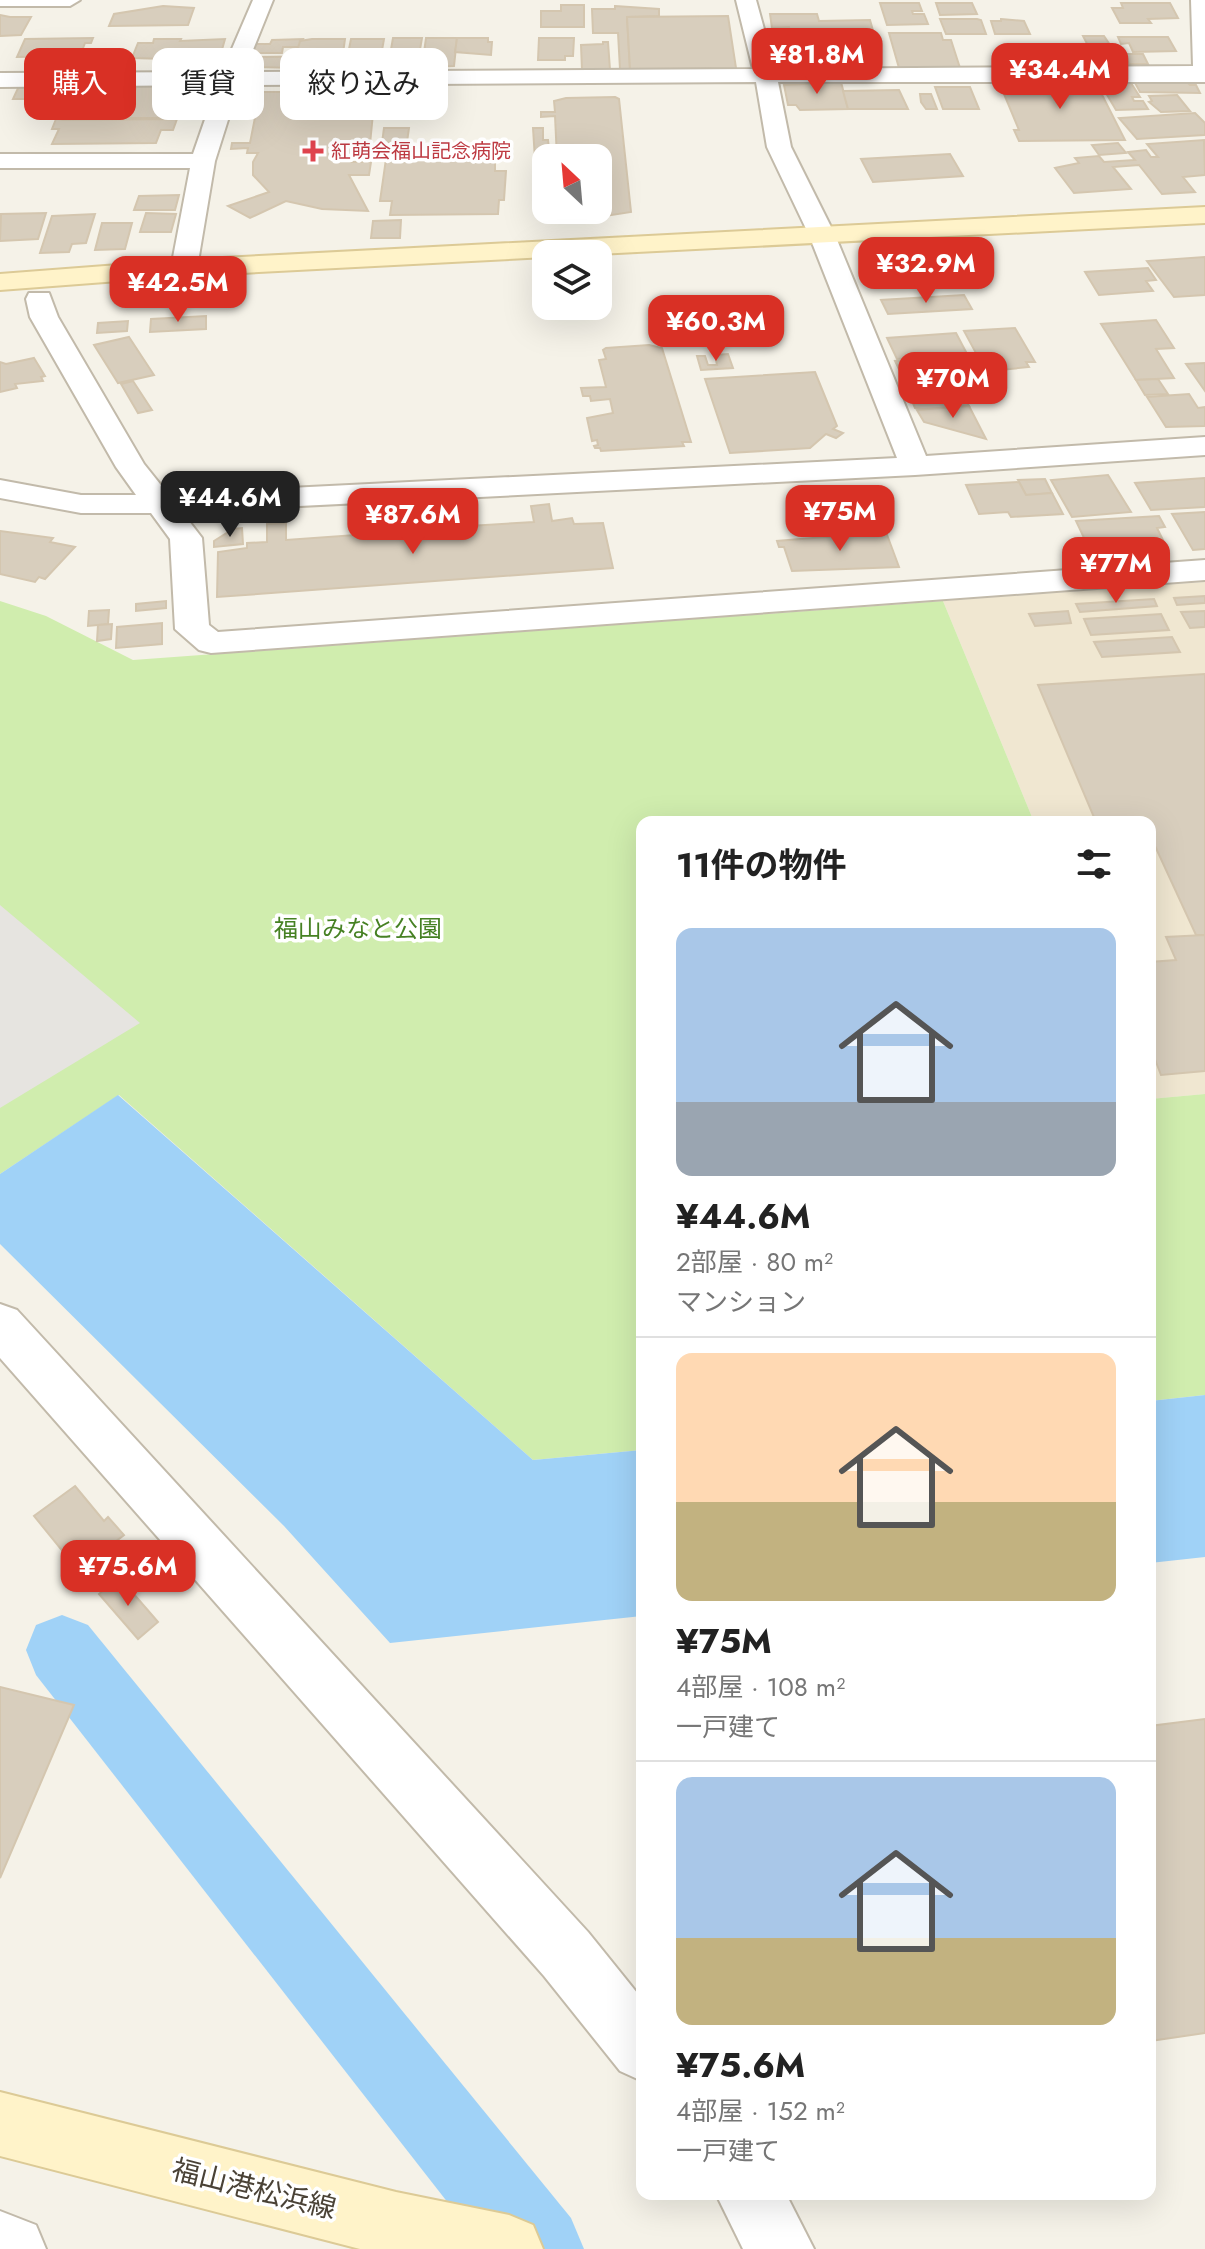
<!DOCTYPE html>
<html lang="ja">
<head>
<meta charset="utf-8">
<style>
	:root { --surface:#fff; --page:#f6f6f6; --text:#222; --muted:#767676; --line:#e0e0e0; --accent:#d93025 }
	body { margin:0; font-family:Jost,"Noto Sans JP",sans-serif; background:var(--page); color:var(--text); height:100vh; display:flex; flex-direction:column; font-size:30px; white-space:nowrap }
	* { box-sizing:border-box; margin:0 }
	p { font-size:26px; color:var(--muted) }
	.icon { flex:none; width:44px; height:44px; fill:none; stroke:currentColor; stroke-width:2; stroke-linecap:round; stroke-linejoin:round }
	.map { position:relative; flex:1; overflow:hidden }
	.side { position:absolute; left:636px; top:816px; width:520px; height:1384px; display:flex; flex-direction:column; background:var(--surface); border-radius:16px; box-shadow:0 8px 32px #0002 }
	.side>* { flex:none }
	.guide { position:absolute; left:24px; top:48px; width:492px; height:72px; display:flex; gap:16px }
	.needle { width:52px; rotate:334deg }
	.fabs { position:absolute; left:532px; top:144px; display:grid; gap:16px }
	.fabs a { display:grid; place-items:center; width:80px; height:80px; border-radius:16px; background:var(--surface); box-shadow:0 8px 32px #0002; font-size:40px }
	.price { position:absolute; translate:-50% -68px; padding:0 18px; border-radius:16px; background:var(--accent); color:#fff; font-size:26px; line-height:52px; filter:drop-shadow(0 2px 4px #0008) }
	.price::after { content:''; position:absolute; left:50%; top:48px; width:24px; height:18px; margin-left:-12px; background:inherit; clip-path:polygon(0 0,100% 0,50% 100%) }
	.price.active { background:#222; color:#fff }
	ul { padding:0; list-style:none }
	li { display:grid; align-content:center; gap:16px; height:424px; padding:0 40px }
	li+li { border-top:2px solid var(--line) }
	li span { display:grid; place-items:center; height:248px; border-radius:16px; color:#555 }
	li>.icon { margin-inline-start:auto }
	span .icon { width:144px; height:144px; fill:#fffc; stroke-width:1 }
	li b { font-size:34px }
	h2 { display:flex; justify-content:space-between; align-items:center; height:96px; padding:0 40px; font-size:34px }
	.chip { padding:0 28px; border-radius:16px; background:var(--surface); box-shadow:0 8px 32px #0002; font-size:28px; line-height:72px }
	.chip.active { background:var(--accent); color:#fff }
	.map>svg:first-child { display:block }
	.education { fill:#f0e7d1 }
	.green { fill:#d0edae }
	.parking { fill:#e6e4e0 }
	.water { fill:#a0d2f7 }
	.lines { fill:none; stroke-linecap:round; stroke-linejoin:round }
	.canal { fill:#a0d2f7; fill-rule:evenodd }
	.building { fill:#d8cebd; stroke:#d4c6af; stroke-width:2 }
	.street-casing { stroke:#c2baaa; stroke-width:4 }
	.secondary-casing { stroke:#dcca96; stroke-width:4 }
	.street { fill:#fff; fill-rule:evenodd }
	.secondary { fill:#fff3c9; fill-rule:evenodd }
	.health-dot { fill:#e0444e; stroke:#fff; stroke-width:3 }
	.labels { text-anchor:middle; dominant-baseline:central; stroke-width:7; stroke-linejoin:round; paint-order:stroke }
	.far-health-label { font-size:20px; fill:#be3a42; stroke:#fff; text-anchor:start }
	.park-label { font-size:24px; fill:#468123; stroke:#fff }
	.near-street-label { font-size:28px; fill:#4a4236; stroke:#fff }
</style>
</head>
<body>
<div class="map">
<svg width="1205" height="2249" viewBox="0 0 1205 2249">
	<rect width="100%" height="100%" fill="#f5f2e8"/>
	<path class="education" d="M 1205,582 L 1205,1094 L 1150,1099 L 1150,822 L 1034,822 L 943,601 Z"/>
	<g class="green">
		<path d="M 0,601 L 46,616 L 133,660 L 943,601 L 1034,822 L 642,822 L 642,1450 L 533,1460 L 119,1095 L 0,1174 Z"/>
		<path d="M 1205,1094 L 1205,1395 L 1150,1401 L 1150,1099 Z"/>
	</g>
	<path class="parking" d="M 0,905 L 140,1023 L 0,1108 Z"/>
	<g class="water">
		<path d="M 118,1095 L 533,1460 L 642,1450 L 642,1616 L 390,1643 L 284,1526 L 0,1244 L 0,1174 Z"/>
		<path d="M 1205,1395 L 1205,1557 L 1150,1563 L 1150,1401 Z"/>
	</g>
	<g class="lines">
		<path class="canal" d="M 62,1615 L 88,1625 L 571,2218 L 584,2249 L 484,2249 L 36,1675 L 26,1650 L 36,1625 Z"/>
	</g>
	<g class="building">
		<path d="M 880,3 L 919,3 L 922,11 L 912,11 L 913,14 L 924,14 L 928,24 L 887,25 Z"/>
		<path d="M 936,3 L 972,3 L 977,14 L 940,15 Z"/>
		<path d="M 1121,3 L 1170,3 L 1178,18 L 1148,19 L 1151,23 L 1120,23 L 1112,8 L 1123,8 Z"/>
		<path d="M 561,5 L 584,5 L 584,27 L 541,27 L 541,11 L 561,11 Z"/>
		<path d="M 163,6 L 194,8 L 188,25 L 109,26 L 114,14 Z"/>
		<path d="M 615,6 L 659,9 L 659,16 L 627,17 L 630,69 L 620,69 L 618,33 L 593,33 L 592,9 L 615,9 Z"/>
		<path d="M 770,14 L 817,14 L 819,21 L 870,20 L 874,34 L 790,31 L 789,27 L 772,28 Z"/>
		<path d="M 0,15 L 10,17 L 31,17 L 21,35 L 0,36 Z"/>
		<path d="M 728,16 L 736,68 L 630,69 L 627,17 Z"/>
		<path d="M 940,19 L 977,19 L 981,20 L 986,34 L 946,34 Z"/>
		<path d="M 1001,19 L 1024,21 L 1030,34 L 995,34 L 991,21 L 1001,21 Z"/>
		<path d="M 889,33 L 941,33 L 943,40 L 951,40 L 960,68 L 899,68 Z"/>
		<path d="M 774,36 L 820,36 L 822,50 L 780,50 L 776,48 Z"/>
		<path d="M 1083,36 L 1104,36 L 1118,57 L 1094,57 Z"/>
		<path d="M 1118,37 L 1168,37 L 1176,51 L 1133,52 L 1129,43 L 1121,44 Z"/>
		<path d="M 93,38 L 91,43 L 85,43 L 80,56 L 17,57 L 25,39 Z"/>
		<path d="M 393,38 L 422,38 L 418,61 L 389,61 Z"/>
		<path d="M 426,38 L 457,38 L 454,66 L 422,67 Z"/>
		<path d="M 457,38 L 488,38 L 488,42 L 492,42 L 491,55 L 455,52 Z"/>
		<path d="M 539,38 L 574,38 L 573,56 L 565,56 L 565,60 L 538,60 Z"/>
		<path d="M 154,39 L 181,39 L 180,41 L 225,39 L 221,53 L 205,53 L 203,60 L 132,58 L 138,43 L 153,43 Z"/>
		<path d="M 303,39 L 299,47 L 283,47 L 282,53 L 253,53 L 255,44 L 270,44 L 272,40 Z"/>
		<path d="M 312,39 L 345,39 L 343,53 L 302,55 L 302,52 L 297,52 L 300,41 Z"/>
		<path d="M 351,39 L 384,39 L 381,56 L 348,54 Z"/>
		<path d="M 603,42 L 608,42 L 610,70 L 582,70 L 581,45 L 603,44 Z"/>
		<path d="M 1124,54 L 1143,54 L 1148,64 L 1129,64 Z"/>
		<path d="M 341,56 L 339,69 L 253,67 L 256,57 Z"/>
		<path d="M 1095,59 L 1122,59 L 1126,67 L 1099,67 Z"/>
		<path d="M 409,62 L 408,70 L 388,71 L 390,63 Z"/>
		<path d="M 56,65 L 81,65 L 78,72 L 53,73 Z"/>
		<path d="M 1095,81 L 1125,140 L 1019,141 L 1014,130 L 1019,130 L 999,82 Z"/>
		<path d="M 1134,81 L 1187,82 L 1190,85 L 1196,85 L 1200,93 L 1140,92 Z"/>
		<path d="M 841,82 L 848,109 L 800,110 L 796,105 L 788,105 L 784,85 Z"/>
		<path d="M 1131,83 L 1140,97 L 1132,97 L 1134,101 L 1143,101 L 1148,109 L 1116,110 L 1103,88 L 1111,88 L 1108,84 Z"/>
		<path d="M 19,86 L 107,86 L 100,103 L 64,103 L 66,99 L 13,99 Z"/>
		<path d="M 127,86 L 189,86 L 179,118 L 108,118 L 112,111 L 127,111 L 136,88 Z"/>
		<path d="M 935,87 L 970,87 L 979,109 L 943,109 Z"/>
		<path d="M 309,88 L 375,93 L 370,144 L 353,144 L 351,162 L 371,162 L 369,175 L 349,175 L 368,211 L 322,209 L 286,201 L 250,218 L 228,206 L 269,192 L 253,175 L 253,162 L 258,153 L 247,153 L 248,148 L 231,149 L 232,143 L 250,143 L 260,92 L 309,92 Z"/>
		<path d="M 899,90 L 908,109 L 848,109 L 843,91 Z"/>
		<path d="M 920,94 L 931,94 L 937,109 L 926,109 L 921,102 Z"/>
		<path d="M 1177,95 L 1190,111 L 1161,112 L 1149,102 L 1152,101 L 1149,96 Z"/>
		<path d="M 615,97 L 619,99 L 631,212 L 605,216 L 558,211 L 598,210 L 598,158 L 557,158 L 555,116 L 541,117 L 541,112 L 555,112 L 554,101 L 566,98 Z"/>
		<path d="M 1195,113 L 1205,123 L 1205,135 L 1137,139 L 1119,118 Z"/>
		<path d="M 56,119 L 63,120 L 177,119 L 173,130 L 161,130 L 156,143 L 52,144 L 59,129 L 52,129 Z"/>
		<path d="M 384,128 L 409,128 L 407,142 L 382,143 Z"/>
		<path d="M 533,128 L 543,128 L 543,140 L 548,140 L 550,158 L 546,158 L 546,175 L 536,175 Z"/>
		<path d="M 1204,140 L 1205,175 L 1183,177 L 1195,192 L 1162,194 L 1139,165 L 1113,167 L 1131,189 L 1074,193 L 1055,168 L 1079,163 L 1075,158 L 1099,156 L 1104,162 L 1135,160 L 1128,152 L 1146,150 L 1151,157 L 1158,157 L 1147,144 Z"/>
		<path d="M 1118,143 L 1126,153 L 1099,155 L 1092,145 Z"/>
		<path d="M 950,154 L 963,176 L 873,182 L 861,159 Z"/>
		<path d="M 386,159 L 495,159 L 495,171 L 506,171 L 504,200 L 499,200 L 498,214 L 390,215 L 392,201 L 380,201 Z"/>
		<path d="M 179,195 L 175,210 L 134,210 L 139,196 Z"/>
		<path d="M 46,213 L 38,239 L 0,241 L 1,214 Z"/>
		<path d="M 146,213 L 176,214 L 171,232 L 140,232 Z"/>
		<path d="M 95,214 L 86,243 L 72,244 L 69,252 L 40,253 L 52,216 Z"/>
		<path d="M 401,220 L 400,238 L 371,238 L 373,221 Z"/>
		<path d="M 102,223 L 132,223 L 125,249 L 95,250 Z"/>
		<path d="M 1205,257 L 1205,295 L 1174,297 L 1147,261 Z"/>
		<path d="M 1148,268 L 1156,280 L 1146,281 L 1153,291 L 1099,295 L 1085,272 Z"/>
		<path d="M 964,295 L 972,309 L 888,314 L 881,300 Z"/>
		<path d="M 206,316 L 206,329 L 150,332 L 151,319 Z"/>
		<path d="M 1156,320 L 1174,348 L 1156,349 L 1174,378 L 1136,380 L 1101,324 Z"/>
		<path d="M 128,321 L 127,331 L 97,333 L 98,323 Z"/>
		<path d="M 1015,328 L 1035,362 L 1026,362 L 1029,367 L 1000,370 L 998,365 L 983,366 L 964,331 Z"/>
		<path d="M 956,333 L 974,367 L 947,369 L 940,356 L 897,359 L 887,338 Z"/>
		<path d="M 129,337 L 154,375 L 118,383 L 94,345 Z"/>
		<path d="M 649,345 L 662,348 L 691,442 L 682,442 L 684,446 L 601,451 L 600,448 L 595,448 L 594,446 L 598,445 L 597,440 L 592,441 L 587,418 L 613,413 L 610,399 L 591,401 L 590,396 L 583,396 L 581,388 L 606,387 L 599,360 L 606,359 L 603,350 L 606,348 Z"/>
		<path d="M 728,354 L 733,368 L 701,370 L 697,356 L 705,356 L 708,365 L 717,365 L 715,355 Z"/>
		<path d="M 34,358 L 45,376 L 41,377 L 43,381 L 15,384 L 17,388 L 0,392 L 0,362 L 6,364 Z"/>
		<path d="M 933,359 L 947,388 L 909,390 L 895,361 Z"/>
		<path d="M 1205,363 L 1205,391 L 1186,364 Z"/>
		<path d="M 977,370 L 984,387 L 947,388 L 939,372 Z"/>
		<path d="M 815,372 L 837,426 L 833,429 L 843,433 L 836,438 L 826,434 L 810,448 L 730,453 L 705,379 Z"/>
		<path d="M 1158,379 L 1168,394 L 1145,395 L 1136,380 Z"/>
		<path d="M 133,381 L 152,410 L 138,413 L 121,384 Z"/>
		<path d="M 961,391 L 969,406 L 924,409 L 915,408 L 910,396 Z"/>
		<path d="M 1189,394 L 1198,408 L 1205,407 L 1205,426 L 1166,427 L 1147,397 Z"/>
		<path d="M 969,406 L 986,439 L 924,422 L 917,410 Z"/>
		<path d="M 1108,475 L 1131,512 L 1072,517 L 1051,480 Z"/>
		<path d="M 1205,478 L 1205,507 L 1151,510 L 1135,483 Z"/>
		<path d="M 1045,479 L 1052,493 L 1026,495 L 1018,480 Z"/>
		<path d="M 1019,482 L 1026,495 L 1052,493 L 1063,514 L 1011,517 L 1008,512 L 979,514 L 966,485 Z"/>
		<path d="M 549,504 L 552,521 L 572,518 L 574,524 L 603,523 L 613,568 L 217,597 L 218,552 L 247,548 L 247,543 L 267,542 L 267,524 L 286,523 L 286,540 L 454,528 L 452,515 L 467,514 L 469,526 L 534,522 L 531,506 Z"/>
		<path d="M 1205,512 L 1205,549 L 1193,550 L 1172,514 Z"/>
		<path d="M 1159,516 L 1165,527 L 1157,528 L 1164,542 L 1144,543 L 1150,554 L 1093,557 L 1076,521 Z"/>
		<path d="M 242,528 L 243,544 L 214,547 L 214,541 L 233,529 Z"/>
		<path d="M 0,531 L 53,538 L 50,542 L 75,547 L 45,579 L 39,577 L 35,582 L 0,574 Z"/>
		<path d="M 886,532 L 899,567 L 792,571 L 784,547 L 779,547 L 777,541 Z"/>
		<path d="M 1205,596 L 1205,603 L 1177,605 L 1174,598 Z"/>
		<path d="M 1154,599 L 1157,606 L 1080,612 L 1076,604 Z"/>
		<path d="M 166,601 L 166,608 L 136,611 L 136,604 Z"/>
		<path d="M 109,610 L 108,624 L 88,626 L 89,611 Z"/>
		<path d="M 1068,611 L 1071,623 L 1035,626 L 1029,614 Z"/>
		<path d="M 1205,611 L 1205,627 L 1190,628 L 1181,612 Z"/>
		<path d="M 1161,614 L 1169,630 L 1091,635 L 1084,619 Z"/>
		<path d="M 162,623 L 162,644 L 116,648 L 117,627 Z"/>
		<path d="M 112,624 L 111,639 L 97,641 L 98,625 Z"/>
		<path d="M 1172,637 L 1180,652 L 1102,657 L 1094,642 Z"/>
		<path d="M 1205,674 L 1205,935 L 1196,935 L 1155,846 L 1150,847 L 1150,822 L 1096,822 L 1038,685 Z"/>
		<path d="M 1205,935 L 1205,1071 L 1161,1075 L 1150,1046 L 1150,962 L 1176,960 L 1166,937 Z"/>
		<path d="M 75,1486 L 104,1521 L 108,1517 L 124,1535 L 78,1570 L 34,1516 Z"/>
		<path d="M 119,1577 L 158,1622 L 138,1639 L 99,1594 Z"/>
		<path d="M 0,1687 L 74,1705 L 0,1878 Z"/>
		<path d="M 1205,1719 L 1205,2033 L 1150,2041 L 1150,1726 Z"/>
	</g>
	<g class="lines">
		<defs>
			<g id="street">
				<path d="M 0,0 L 80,0 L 70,6 L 0,6 Z"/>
				<path d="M 253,0 L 273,0 L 244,72 L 753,69 L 736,0 L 756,0 L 775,69 L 1193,66 L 1191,0 L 1205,0 L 1205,82 L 778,82 L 791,147 L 835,235 L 926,456 L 1205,437 L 1205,455 L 915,475 L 182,512 L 202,538 L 209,625 L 218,632 L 1205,560 L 1205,580 L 211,653 L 199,650 L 175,629 L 170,539 L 151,513 L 81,513 L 0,498 L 0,480 L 81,495 L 136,495 L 116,467 L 30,317 L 26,299 L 29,293 L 49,293 L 58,317 L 144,464 L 168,494 L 897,458 L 809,235 L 767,147 L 756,82 L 239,85 L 215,161 L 197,268 L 193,274 L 175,274 L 171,268 L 190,168 L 0,168 L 0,154 L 193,154 L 217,85 L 0,87 L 0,73 L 222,72 Z"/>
				<path d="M 0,1304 L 17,1310 L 588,1932 L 642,1999 L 642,2081 L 620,2071 L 544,1976 L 0,1358 Z"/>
				<path d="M 716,2194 L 786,2194 L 814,2249 L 743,2249 Z"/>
				<path d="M 0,2211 L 36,2225 L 46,2249 L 0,2249 Z"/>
			</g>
			<g id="secondary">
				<path d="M 1205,207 L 1205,223 L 598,254 L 546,254 L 546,257 L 184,276 L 0,290 L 0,274 L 184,260 Z"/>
				<path d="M 0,2092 L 396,2192 L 509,2215 L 533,2225 L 543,2249 L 360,2249 L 0,2156 Z"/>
			</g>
		</defs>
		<use href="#street" class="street-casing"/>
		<use href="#secondary" class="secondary-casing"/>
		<use href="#street" class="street"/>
		<use href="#secondary" class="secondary"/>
	</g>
	<path class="health-dot" d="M309 139h8v8h8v8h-8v8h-8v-8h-8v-8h8z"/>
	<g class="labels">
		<g class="far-health-label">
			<text x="331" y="151">紅萌会福山記念病院</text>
		</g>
		<g class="park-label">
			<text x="358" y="928">福山みなと公園</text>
		</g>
		<g class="near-street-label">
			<text transform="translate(254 2189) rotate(14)">福山港松浜線</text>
		</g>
	</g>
</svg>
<div class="fabs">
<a><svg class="needle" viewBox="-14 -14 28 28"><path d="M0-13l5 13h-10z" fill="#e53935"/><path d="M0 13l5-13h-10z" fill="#767676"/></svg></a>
<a><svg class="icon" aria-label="layers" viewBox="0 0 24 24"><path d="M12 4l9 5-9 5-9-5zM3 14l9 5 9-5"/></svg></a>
</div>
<b class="price" style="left:817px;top:96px">¥81.8M</b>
<b class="price" style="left:1060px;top:111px">¥34.4M</b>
<b class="price" style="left:926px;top:305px">¥32.9M</b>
<b class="price" style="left:178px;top:324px">¥42.5M</b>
<b class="price" style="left:716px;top:363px">¥60.3M</b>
<b class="price" style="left:953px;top:420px">¥70M</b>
<b class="price active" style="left:230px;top:539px">¥44.6M</b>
<b class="price" style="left:840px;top:553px">¥75M</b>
<b class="price" style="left:413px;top:556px">¥87.6M</b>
<b class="price" style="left:1116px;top:605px">¥77M</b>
<b class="price" style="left:128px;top:1608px">¥75.6M</b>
<div class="guide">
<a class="chip active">購入</a>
<a class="chip">賃貸</a>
<a class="chip">絞り込み</a>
</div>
<section class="side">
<h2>11件の物件<svg class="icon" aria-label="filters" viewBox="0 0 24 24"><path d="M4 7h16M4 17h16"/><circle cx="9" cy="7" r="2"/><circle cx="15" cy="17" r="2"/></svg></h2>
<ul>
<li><span style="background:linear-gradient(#a9c7e8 70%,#9aa5b1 0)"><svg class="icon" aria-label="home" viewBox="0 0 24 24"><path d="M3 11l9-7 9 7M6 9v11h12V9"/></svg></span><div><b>¥44.6M</b><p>2部屋 · 80 m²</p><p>マンション</p></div></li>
<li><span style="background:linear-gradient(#ffd9b3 60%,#c2b280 0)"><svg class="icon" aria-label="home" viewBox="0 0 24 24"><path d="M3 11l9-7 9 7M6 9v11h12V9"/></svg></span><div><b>¥75M</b><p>4部屋 · 108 m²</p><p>一戸建て</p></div></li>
<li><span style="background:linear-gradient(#a9c7e8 65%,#c2b280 0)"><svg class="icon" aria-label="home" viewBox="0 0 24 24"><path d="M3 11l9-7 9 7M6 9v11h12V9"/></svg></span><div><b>¥75.6M</b><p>4部屋 · 152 m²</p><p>一戸建て</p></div></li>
</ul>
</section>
</div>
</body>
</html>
